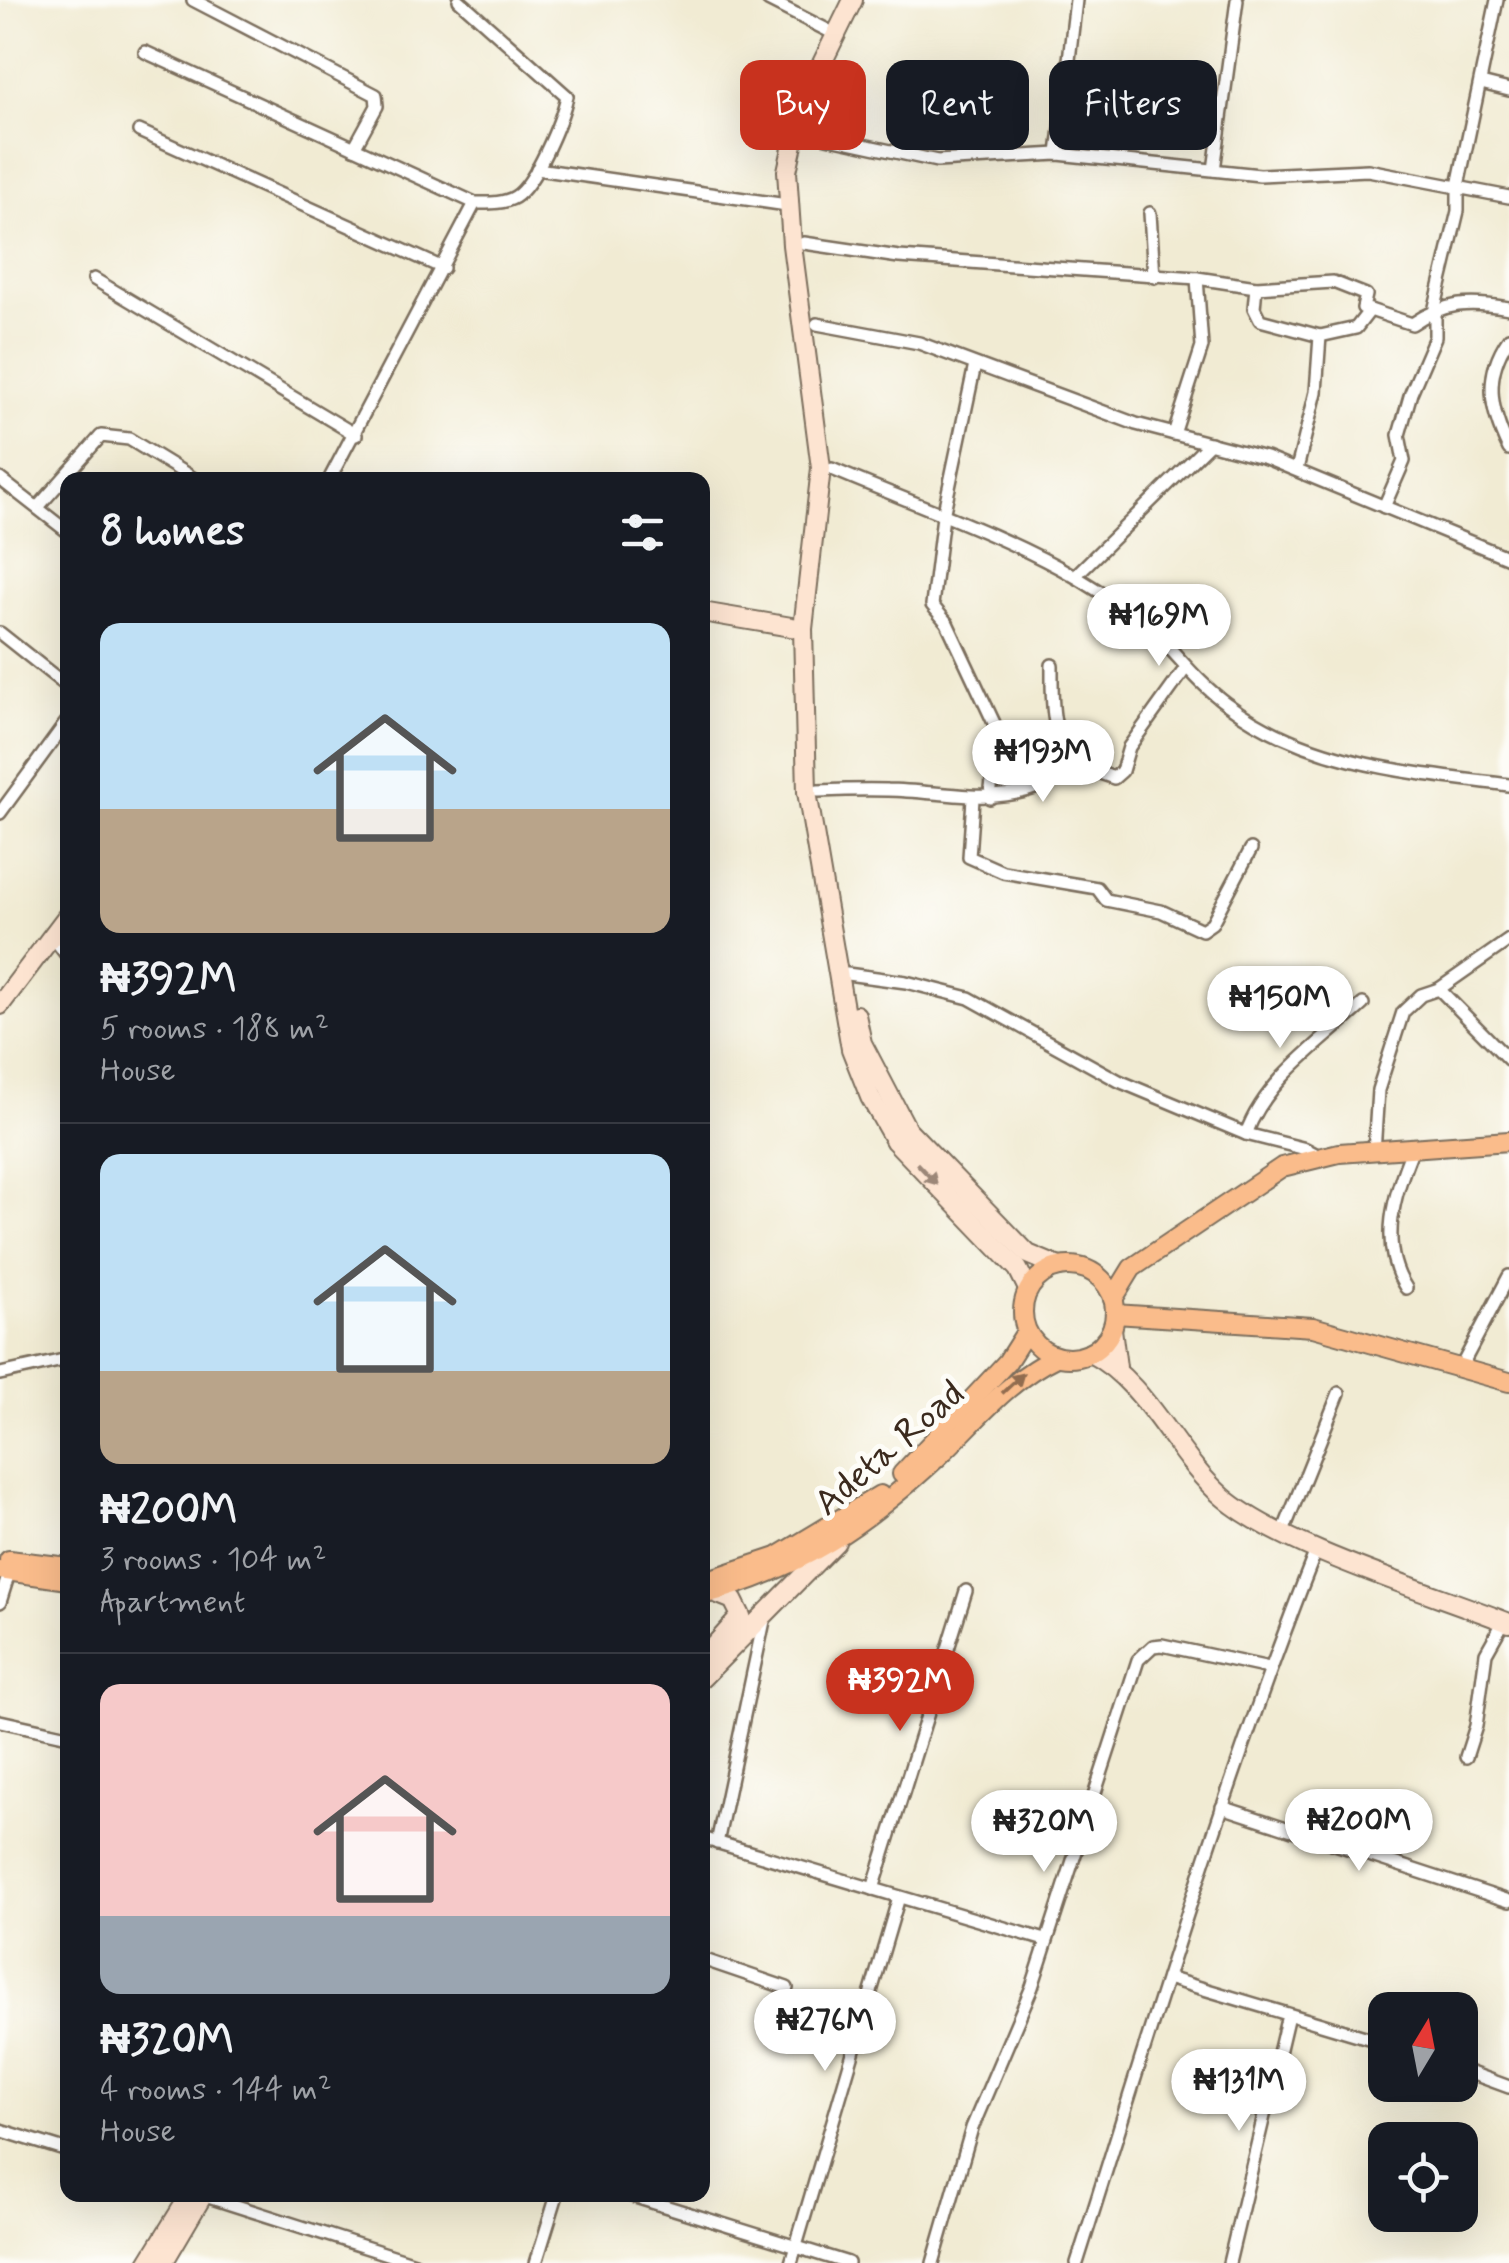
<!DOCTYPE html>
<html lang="en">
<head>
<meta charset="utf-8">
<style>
	:root { --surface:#171b24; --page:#242831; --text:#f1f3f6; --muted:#9ea1a6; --line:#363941; --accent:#c8321e }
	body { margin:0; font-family:Mynerve,sans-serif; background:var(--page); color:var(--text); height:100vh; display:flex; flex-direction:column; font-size:38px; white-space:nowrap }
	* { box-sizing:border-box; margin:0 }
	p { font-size:32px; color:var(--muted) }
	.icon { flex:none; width:55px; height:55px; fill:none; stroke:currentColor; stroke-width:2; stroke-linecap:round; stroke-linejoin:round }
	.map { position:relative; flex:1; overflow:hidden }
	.drawer { position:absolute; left:60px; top:472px; width:650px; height:1730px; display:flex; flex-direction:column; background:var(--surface); border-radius:20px; box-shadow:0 10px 40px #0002 }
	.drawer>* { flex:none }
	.guide { position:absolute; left:740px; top:60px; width:618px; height:90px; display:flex; gap:20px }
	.needle { width:65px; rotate:10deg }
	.controls { position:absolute; left:1368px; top:1992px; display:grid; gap:20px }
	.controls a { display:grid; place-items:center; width:110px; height:110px; border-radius:20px; background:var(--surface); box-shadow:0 10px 40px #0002; font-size:50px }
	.price { position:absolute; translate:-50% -85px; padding:0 22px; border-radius:35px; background:#fff; color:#222; font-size:32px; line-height:65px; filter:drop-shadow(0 2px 5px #0008) }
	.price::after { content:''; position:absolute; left:50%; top:60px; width:30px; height:22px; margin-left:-15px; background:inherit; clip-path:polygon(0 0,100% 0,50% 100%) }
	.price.on { background:var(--accent); color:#fff }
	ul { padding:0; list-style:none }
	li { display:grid; align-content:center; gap:20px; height:530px; padding:0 40px }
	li+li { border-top:2px solid var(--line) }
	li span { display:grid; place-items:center; height:310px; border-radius:20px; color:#555 }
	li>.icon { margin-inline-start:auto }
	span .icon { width:180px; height:180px; fill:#fffc; stroke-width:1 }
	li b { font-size:42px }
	h2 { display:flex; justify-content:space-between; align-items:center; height:120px; padding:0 40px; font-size:42px }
	.tag { padding:0 35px; border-radius:20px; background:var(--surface); box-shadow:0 10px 40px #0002; font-size:35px; line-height:90px }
	.tag.on { background:var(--accent); color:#fff }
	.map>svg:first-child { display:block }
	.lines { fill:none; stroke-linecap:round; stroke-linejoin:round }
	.street-casing { stroke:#7b6e5d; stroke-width:16 }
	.secondary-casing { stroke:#7b6e5d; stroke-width:22 }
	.primary-casing { stroke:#7b6e5d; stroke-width:22 }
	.street { stroke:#fff; stroke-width:11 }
	.secondary { stroke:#fde4d1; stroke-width:18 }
	.primary { stroke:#fabc8b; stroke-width:18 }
	.oneway { fill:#9c8778 }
	.oneway2 { fill:#916c4f }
	.labels { text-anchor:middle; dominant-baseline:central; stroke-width:10; stroke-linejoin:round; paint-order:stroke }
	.street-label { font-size:38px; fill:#3b2a1e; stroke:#fdfcf7 }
</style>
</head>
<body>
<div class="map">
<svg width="1509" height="2263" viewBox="0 0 1509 2263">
	<rect width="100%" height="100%" fill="#fdfcf7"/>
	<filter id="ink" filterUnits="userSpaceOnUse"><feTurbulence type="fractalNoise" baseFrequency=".01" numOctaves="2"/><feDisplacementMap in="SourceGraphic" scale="20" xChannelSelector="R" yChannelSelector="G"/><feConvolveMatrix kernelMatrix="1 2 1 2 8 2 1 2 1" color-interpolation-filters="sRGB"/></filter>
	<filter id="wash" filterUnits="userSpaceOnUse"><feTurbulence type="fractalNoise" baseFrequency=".0048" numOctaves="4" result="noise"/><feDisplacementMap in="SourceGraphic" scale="40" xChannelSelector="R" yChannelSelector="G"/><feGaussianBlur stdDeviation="2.25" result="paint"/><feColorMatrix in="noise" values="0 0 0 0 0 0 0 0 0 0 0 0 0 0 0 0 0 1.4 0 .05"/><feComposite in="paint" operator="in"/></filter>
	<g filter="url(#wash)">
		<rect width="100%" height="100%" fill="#f1ebd3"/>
	</g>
	<g filter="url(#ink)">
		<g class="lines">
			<defs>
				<g id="street">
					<path d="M 193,0 L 376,95 L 377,106 L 354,148"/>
					<path d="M 768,0 L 835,34"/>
					<path d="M 145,52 L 475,203 C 488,203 503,204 515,197 C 535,185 562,120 567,96 L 459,0"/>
					<path d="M 1481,83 L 1509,90"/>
					<path d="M 139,131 L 443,268"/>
					<path d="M 803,132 L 937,161 L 1058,154 L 1260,175 L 1368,170 L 1509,197"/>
					<path d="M 1058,154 L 1076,0"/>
					<path d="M 537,169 L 787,205"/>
					<path d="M 1214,170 L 1237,0"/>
					<path d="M 1150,213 L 1154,277"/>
					<path d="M 804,243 L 899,257 L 1197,278 L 1256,287 L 1254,308 L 1260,320 L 1320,336 L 1356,328 L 1370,310 L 1412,324 C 1444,302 1470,301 1509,308"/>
					<path d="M 94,279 L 356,435"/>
					<path d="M 1256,287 L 1333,282 L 1366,295 L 1363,308 L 1370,310"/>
					<path d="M 817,324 L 919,343 L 1136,424 L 1266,458 L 1509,558"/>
					<path d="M 1509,338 C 1483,375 1490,410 1509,449"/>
					<path d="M 975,365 L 943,516 L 932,605 L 947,623 L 994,723 L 997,735 L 990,798"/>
					<path d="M 1174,434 L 1202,347 L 1197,278"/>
					<path d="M 832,469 C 909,502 1004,535 1076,577 C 1102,593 1135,613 1157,635 C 1180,658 1199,684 1227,704 C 1308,765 1411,773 1509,785"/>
					<path d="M 1297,469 L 1316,392 L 1320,336"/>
					<path d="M 0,479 L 68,532"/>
					<path d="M 329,480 L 475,203"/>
					<path d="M 38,507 L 101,436 L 129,439 L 196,480"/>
					<path d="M 1384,507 L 1404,461 L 1399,435 L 1411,393 L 1435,337 L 1435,307 L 1458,211 L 1458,186 L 1497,0"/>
					<path d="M 1075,576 L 1210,443"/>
					<path d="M 0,633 L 68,687"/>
					<path d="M 1052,665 C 1052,699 1050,737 1075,764"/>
					<path d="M 818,791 C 841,790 865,789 888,790 C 953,791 1019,814 1075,764 L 1114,778 L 1122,771 L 1129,747 L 1185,669"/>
					<path d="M 973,799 L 969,857 L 1003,872 L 1097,888 L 1106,900 L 1161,911 L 1202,930 L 1212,923 L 1251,849"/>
					<path d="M 0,813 L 68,720"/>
					<path d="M 52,936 L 68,957"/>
					<path d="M 847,974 L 906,982 L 969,998 L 1119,1081 L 1246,1134 L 1306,1149 L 1323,1158"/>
					<path d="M 1439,989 L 1509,1060"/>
					<path d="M 1246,1134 C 1266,1079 1322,1042 1363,1004"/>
					<path d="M 1374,1152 L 1378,1090 L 1403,1012 L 1421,995 L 1439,989 L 1509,940"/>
					<path d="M 1406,1288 C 1378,1245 1394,1193 1413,1148"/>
					<path d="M 1461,1367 L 1509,1276"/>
					<path d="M 0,1374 L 68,1359"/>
					<path d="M 1283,1532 L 1339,1393"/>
					<path d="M 0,1602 L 10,1570"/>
					<path d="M 0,1721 L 68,1736"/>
					<path d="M 1466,1757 L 1476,1726 L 1486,1653 L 1504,1621"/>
					<path d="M 1222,1807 L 1509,1901"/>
					<path d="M 702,1838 L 1045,1940"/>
					<path d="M 717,1843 L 765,1616"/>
					<path d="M 873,1889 L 966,1591"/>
					<path d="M 702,1959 L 787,1988"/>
					<path d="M 1167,1978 L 1385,2043"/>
					<path d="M 1460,2069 L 1509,2087"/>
					<path d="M 0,2130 L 68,2151"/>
					<path d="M 202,2195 L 415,2263"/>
					<path d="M 629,2195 L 848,2263"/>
					<path d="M 536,2263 L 557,2195"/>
					<path d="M 791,2263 L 899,1897"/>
					<path d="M 933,2263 L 972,2128 L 1032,1987 L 1138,1660 L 1153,1646 L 1162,1645 L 1269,1668"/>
					<path d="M 1077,2263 C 1153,2023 1224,1782 1317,1548"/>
					<path d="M 1229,2263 L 1288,2015"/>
				</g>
				<g id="secondary">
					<path d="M 853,0 L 802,104 L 787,171 L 792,245 L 821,468 L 803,629 L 807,792 L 851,1049 L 870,1097 L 895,1141 L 1018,1269 L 1028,1289"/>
					<path d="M 702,612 L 803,629"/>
					<path d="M 0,1005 L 68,915"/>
					<path d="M 856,1015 L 862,1043 L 907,1129 L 1028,1254 L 1059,1267"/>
					<path d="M 1112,1329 L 1117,1367"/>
					<path d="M 1090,1353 C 1149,1384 1173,1454 1223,1497 C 1280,1547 1434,1593 1509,1623"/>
					<path d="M 702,1659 L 741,1616 L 733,1600 L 713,1592"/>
					<path d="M 702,1678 L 836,1542"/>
					<path d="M 148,2263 L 190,2195"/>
					<path d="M 163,2263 L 203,2195"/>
				</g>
				<g id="primary">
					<circle cx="1069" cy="1312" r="46"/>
					<path d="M 1113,1299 L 1132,1268 L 1282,1167 L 1339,1153 L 1509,1141"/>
					<path d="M 1115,1314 L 1313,1327 L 1509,1382"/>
					<path d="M 902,1474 L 1007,1362 L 1026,1332"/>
					<path d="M 9,1560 L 68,1567"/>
					<path d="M 0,1570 L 68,1580"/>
					<path d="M 702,1582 L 777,1557 L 880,1495"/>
					<path d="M 702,1595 C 801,1569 865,1525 939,1456 C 977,1420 1008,1380 1056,1357"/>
				</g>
			</defs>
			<use href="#street" class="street-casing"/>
			<use href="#secondary" class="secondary-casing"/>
			<use href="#primary" class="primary-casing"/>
			<use href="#street" class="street"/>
			<use href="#secondary" class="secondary"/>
			<use href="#primary" class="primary"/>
		</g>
		<defs><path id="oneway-solid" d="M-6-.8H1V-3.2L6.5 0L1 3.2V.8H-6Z" transform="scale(2.5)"/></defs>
		<use class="oneway" href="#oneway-solid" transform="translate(927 1174) rotate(46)"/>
		<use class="oneway2" href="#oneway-solid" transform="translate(1013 1383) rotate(-43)"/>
	</g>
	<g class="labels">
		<g class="street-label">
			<text transform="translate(890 1449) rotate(-41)">Adeta Road</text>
		</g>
	</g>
</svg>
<div class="controls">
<a><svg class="needle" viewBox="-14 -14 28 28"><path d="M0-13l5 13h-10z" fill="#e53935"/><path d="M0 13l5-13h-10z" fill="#9ea1a6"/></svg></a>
<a><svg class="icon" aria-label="locate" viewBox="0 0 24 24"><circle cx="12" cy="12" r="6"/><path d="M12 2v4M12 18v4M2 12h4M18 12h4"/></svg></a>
</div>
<b class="price" style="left:1159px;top:669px">₦169M</b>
<b class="price" style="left:1043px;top:805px">₦193M</b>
<b class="price" style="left:1280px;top:1051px">₦150M</b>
<b class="price on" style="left:900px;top:1734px">₦392M</b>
<b class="price" style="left:1359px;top:1874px">₦200M</b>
<b class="price" style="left:1044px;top:1875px">₦320M</b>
<b class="price" style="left:825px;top:2074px">₦276M</b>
<b class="price" style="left:1239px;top:2134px">₦131M</b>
<div class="guide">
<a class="tag on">Buy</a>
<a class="tag">Rent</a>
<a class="tag">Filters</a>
</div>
<section class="drawer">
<h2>8 homes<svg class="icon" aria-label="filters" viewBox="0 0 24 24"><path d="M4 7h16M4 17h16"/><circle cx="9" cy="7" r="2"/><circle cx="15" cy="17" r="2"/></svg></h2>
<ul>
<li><span style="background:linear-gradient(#bfe0f5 60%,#b9a48a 0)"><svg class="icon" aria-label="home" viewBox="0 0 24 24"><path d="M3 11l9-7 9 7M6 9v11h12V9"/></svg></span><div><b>₦392M</b><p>5 rooms · 188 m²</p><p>House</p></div></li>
<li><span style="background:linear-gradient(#bfe0f5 70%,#b9a48a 0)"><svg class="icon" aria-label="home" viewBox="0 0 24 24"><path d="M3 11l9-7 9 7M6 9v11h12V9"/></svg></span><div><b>₦200M</b><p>3 rooms · 104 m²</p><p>Apartment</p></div></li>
<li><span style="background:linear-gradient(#f6c9c9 75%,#9aa5b1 0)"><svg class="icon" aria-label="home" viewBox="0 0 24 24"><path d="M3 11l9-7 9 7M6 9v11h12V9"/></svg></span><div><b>₦320M</b><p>4 rooms · 144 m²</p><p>House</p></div></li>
</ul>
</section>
</div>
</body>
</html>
